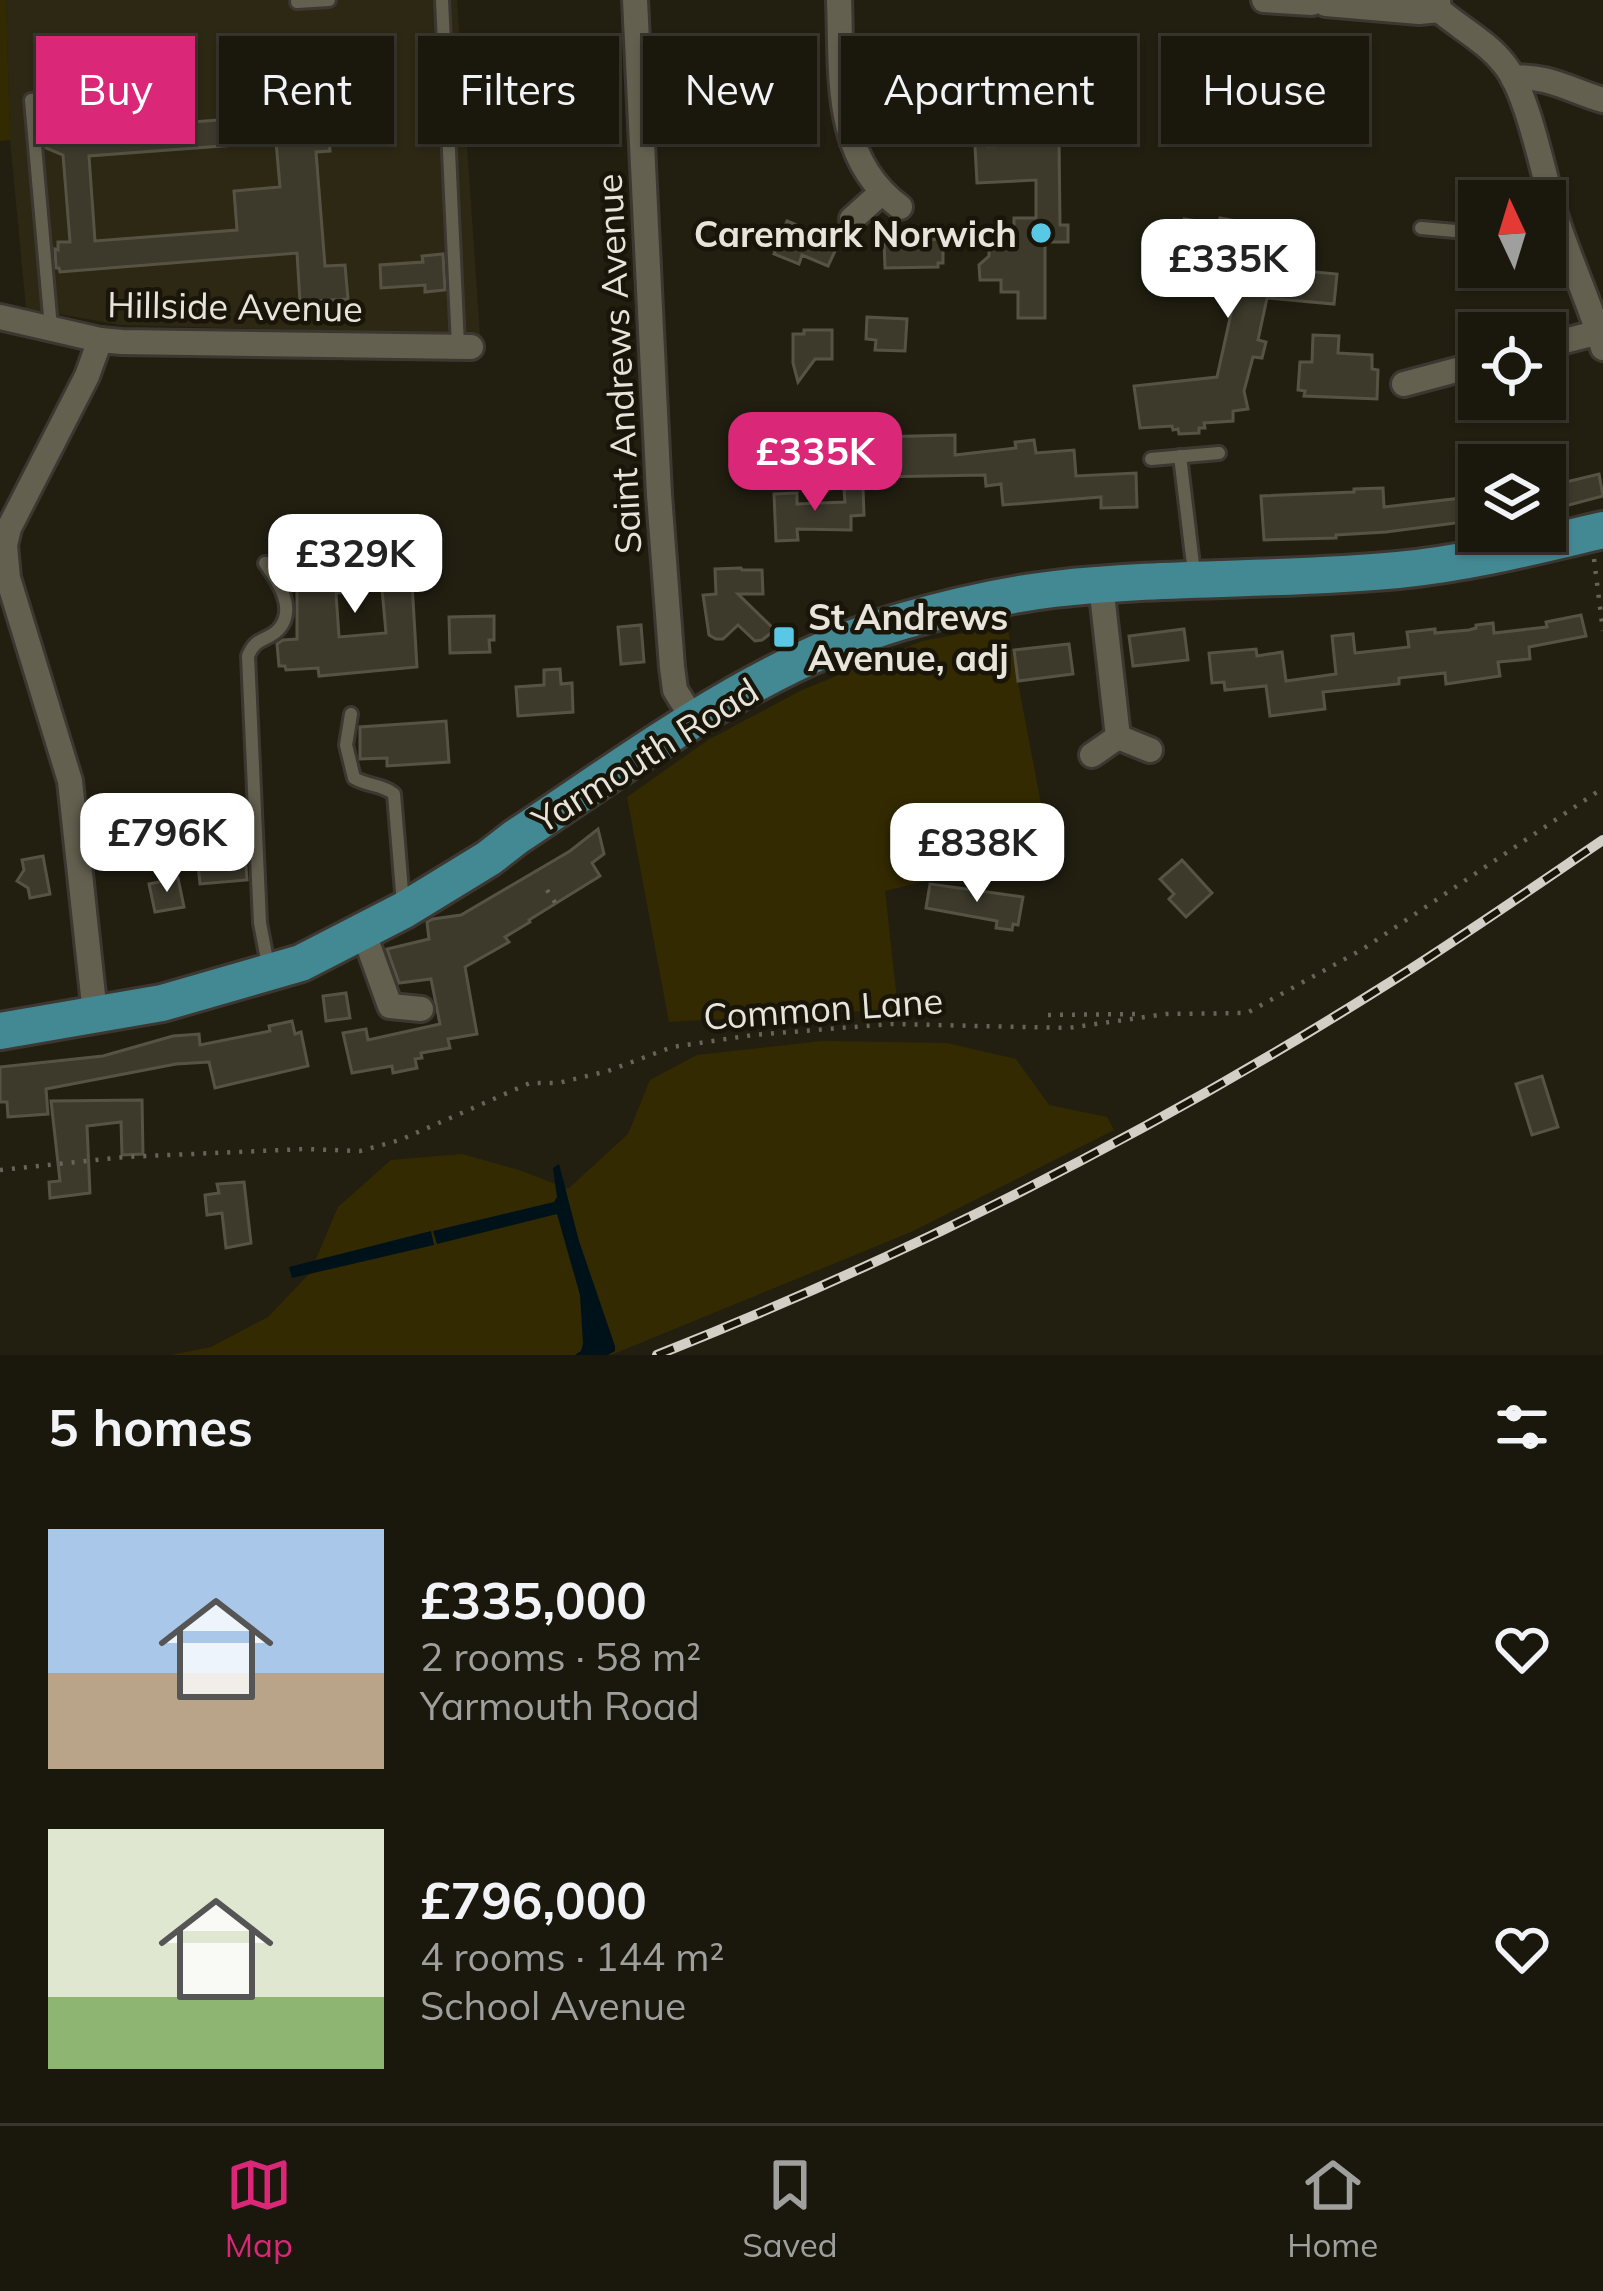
<!DOCTYPE html>
<html lang="en">
<head>
<meta charset="utf-8">
<style>
	:root { --surface:#1a170d; --page:#232016; --text:#f1f3f6; --muted:#9f9f9d; --line:#38362e; --accent:#db2777 }
	body { margin:0; font-family:Mulish,sans-serif; background:var(--page); color:var(--text); height:100vh; display:flex; flex-direction:column; font-size:45px; white-space:nowrap }
	* { box-sizing:border-box; margin:0 }
	p { font-size:39px; color:var(--muted) }
	.icon { flex:none; width:66px; height:66px; fill:none; stroke:currentColor; stroke-width:2; stroke-linecap:round; stroke-linejoin:round }
	.map { position:relative; height:1355px; overflow:hidden }
	.sheet { display:flex; flex-direction:column; background:var(--surface); flex:1 }
	.sheet>* { flex:none }
	.hud { position:absolute; left:36px; top:36px; width:1533px; height:108px; display:flex; gap:24px }
	.needle { width:78px; rotate:356deg }
	.fabs { position:absolute; left:1458px; top:180px; display:grid; gap:24px }
	.fabs a { display:grid; place-items:center; width:108px; height:108px; border-radius:0px; background:var(--surface); box-shadow:0 3px 9px #0004,0 0 0 3px var(--line); font-size:60px }
	.price { position:absolute; translate:-50% -102px; padding:0 27px; border-radius:24px; background:#fff; color:#222; font-size:39px; line-height:78px; filter:drop-shadow(0 3px 6px #0008) }
	.price::after { content:''; position:absolute; left:50%; top:72px; width:36px; height:27px; margin-left:-18px; background:inherit; clip-path:polygon(0 0,100% 0,50% 100%) }
	.price.on { background:var(--accent); color:#fff }
	ul { padding:0; list-style:none }
	li { display:flex; align-items:center; gap:36px; height:300px; padding:0 48px }
	li span { display:grid; place-items:center; flex:none; width:336px; height:240px; border-radius:0px; color:#555 }
	li>.icon { margin-inline-start:auto }
	span .icon { width:144px; height:144px; fill:#fffc; stroke-width:1 }
	li b { font-size:51px }
	h2 { display:flex; justify-content:space-between; align-items:center; height:144px; padding:0 48px; font-size:51px }
	.chip { padding:0 42px; border-radius:0px; background:var(--surface); box-shadow:0 3px 9px #0004,0 0 0 3px var(--line); font-size:42px; line-height:108px }
	.chip.on { background:var(--accent); color:#fff }
	.dock { display:flex; justify-content:space-around; align-items:center; height:168px; border-top:3px solid var(--line); background:var(--surface); font-size:33px; color:var(--muted) }
	.dock a { display:grid; justify-items:center; gap:6px }
	.dock .on { color:var(--accent) }
	.map>svg:first-child { display:block }
	.built { fill:#2d2814 }
	.green { fill:#342a02 }
	.water { fill:#001219 }
	.building { fill:#3d3a2c; stroke:#575344; stroke-width:3; fill-rule:evenodd }
	.lines { fill:none; stroke-linecap:round; stroke-linejoin:round }
	.service-casing { stroke:#3c3831; stroke-width:18 }
	.minor-casing { stroke:#3c3831; stroke-width:30 }
	.primary-casing { stroke:#3c3831; stroke-width:42 }
	.path { stroke:#676458; stroke-width:4.5; stroke-dasharray:3 9; stroke-linecap:butt }
	.service { stroke:#646050; stroke-width:12 }
	.minor { stroke:#646050; stroke-width:24 }
	.primary { stroke:#438994; stroke-width:36 }
	.rail-casing { stroke:#d2cfc6; stroke-width:10 }
	.rail { stroke:#191509; stroke-width:6; stroke-dasharray:18; stroke-linecap:butt }
	.poi-dot { fill:#59c8e5; stroke:#191509; stroke-width:4.5 }
	.labels { text-anchor:middle; dominant-baseline:central; stroke-width:9; stroke-linejoin:round; paint-order:stroke }
	.poi-label { font-size:36px; font-weight:bold; fill:#e7e4dc; stroke:#191509; text-anchor:end }
	.street-label { font-size:36px; fill:#e7e4dc; stroke:#191509 }
</style>
</head>
<body>
<div class="map">
<svg width="1603" height="1355" viewBox="0 0 1603 1355">
	<rect width="100%" height="100%" fill="#221f11"/>
	<path class="built" d="M 6,0 L 457,0 L 480,335 L 120,325 L 26,308 L 10,140 Z"/>
	<g class="green">
		<path d="M 0,0 L 6,0 L 10,140 L 0,141 Z"/>
		<path d="M 1007,625 L 1050,851 L 885,891 L 898,1009 L 669,1022 L 627,797 L 708,740 L 802,690 L 922,641 Z"/>
		<path d="M 822,1041 L 947,1043 L 1016,1059 L 1049,1105 L 1107,1117 L 1114,1130 L 911,1232 L 611,1355 L 171,1355 L 211,1347 L 268,1317 L 310,1273 L 338,1207 L 391,1160 L 462,1154 L 522,1171 L 568,1189 L 628,1134 L 650,1080 L 697,1055 Z"/>
	</g>
	<g class="water">
		<path d="M 559,1164 L 579,1241 L 615,1346 L 615,1351 L 608,1355 L 575,1355 L 581,1351 L 583,1344 L 580,1295 L 557,1214 L 437,1244 L 433,1231 L 554,1202 L 557,1197 L 553,1168 Z"/>
		<path d="M 431,1231 L 434,1245 L 292,1278 L 289,1267 Z"/>
	</g>
	<g class="building">
		<path d="M 312,113 L 313,119 L 327,118 L 330,151 L 316,152 L 325,266 L 345,265 L 348,299 L 300,302 L 297,253 L 60,272 L 59,268 L 56,268 L 55,249 L 58,250 L 58,242 L 70,242 L 63,155 L 46,148 L 44,129 L 151,120 L 152,125 ZM 276,142 L 280,187 L 234,191 L 237,230 L 95,241 L 89,156 Z"/>
		<path d="M 974,128 L 988,146 L 1035,144 L 1035,139 L 1059,139 L 1060,225 L 1068,225 L 1068,242 L 1045,242 L 1045,318 L 1018,318 L 1018,292 L 1001,292 L 1001,280 L 980,280 L 979,265 L 989,256 L 989,249 L 1014,248 L 1014,218 L 1036,218 L 1036,180 L 977,183 Z"/>
		<path d="M 1220,218 L 1242,222 L 1242,229 L 1279,238 L 1273,268 L 1337,274 L 1334,304 L 1267,298 L 1258,340 L 1266,342 L 1262,358 L 1253,357 L 1244,391 L 1248,409 L 1233,411 L 1233,421 L 1204,423 L 1205,428 L 1199,428 L 1199,433 L 1179,434 L 1178,429 L 1173,430 L 1172,426 L 1140,428 L 1134,386 L 1217,377 L 1239,277 L 1164,259 L 1167,235 L 1179,238 L 1184,219 L 1218,224 Z"/>
		<path d="M 787,221 L 821,235 L 818,242 L 836,249 L 828,266 L 802,255 L 799,264 L 774,254 Z"/>
		<path d="M 943,239 L 943,263 L 938,263 L 938,267 L 885,268 L 884,241 Z"/>
		<path d="M 443,254 L 445,290 L 425,292 L 425,285 L 381,288 L 380,265 L 423,262 L 422,256 Z"/>
		<path d="M 867,317 L 907,319 L 905,351 L 875,350 L 876,340 L 866,339 Z"/>
		<path d="M 804,330 L 832,330 L 832,359 L 815,359 L 798,382 L 793,363 L 793,334 L 804,334 Z"/>
		<path d="M 1313,335 L 1339,336 L 1338,353 L 1372,355 L 1372,369 L 1378,370 L 1377,399 L 1304,396 L 1305,391 L 1298,390 L 1300,362 L 1312,362 Z"/>
		<path d="M 955,435 L 955,455 L 1016,448 L 1015,442 L 1034,440 L 1036,453 L 1074,450 L 1076,476 L 1136,473 L 1137,507 L 1101,508 L 1101,497 L 1003,505 L 1001,484 L 986,486 L 985,475 L 876,477 L 875,437 Z"/>
		<path d="M 1599,474 L 1603,496 L 1558,508 L 1553,485 Z"/>
		<path d="M 863,488 L 864,515 L 851,516 L 851,530 L 797,529 L 798,540 L 776,541 L 774,494 L 797,493 L 797,504 L 845,502 L 844,489 Z"/>
		<path d="M 1383,488 L 1384,507 L 1479,496 L 1479,520 L 1386,532 L 1336,535 L 1336,538 L 1264,540 L 1261,496 L 1354,492 L 1354,489 Z"/>
		<path d="M 410,550 L 417,667 L 319,676 L 318,668 L 286,670 L 285,666 L 279,666 L 277,644 L 283,640 L 297,639 L 297,590 L 313,588 L 310,559 ZM 382,589 L 386,633 L 339,637 L 336,593 Z"/>
		<path d="M 741,568 L 742,570 L 762,570 L 763,594 L 738,594 L 775,630 L 762,640 L 755,641 L 738,625 L 723,639 L 716,639 L 709,635 L 703,595 L 716,594 L 715,569 Z"/>
		<path d="M 1581,615 L 1586,636 L 1529,647 L 1530,659 L 1498,662 L 1500,676 L 1446,684 L 1445,673 L 1399,678 L 1399,684 L 1323,692 L 1325,709 L 1270,716 L 1266,686 L 1225,690 L 1224,682 L 1212,683 L 1209,653 L 1256,649 L 1257,656 L 1282,652 L 1286,681 L 1336,674 L 1332,636 L 1353,634 L 1355,653 L 1409,647 L 1407,632 L 1435,629 L 1435,633 L 1469,630 L 1476,628 L 1476,625 L 1493,623 L 1494,633 L 1547,627 L 1546,622 Z"/>
		<path d="M 494,616 L 494,640 L 489,640 L 490,652 L 450,653 L 449,617 Z"/>
		<path d="M 641,625 L 644,662 L 621,664 L 618,627 Z"/>
		<path d="M 1184,629 L 1188,660 L 1133,666 L 1129,636 Z"/>
		<path d="M 1069,644 L 1073,674 L 1018,681 L 1014,650 Z"/>
		<path d="M 560,669 L 561,684 L 572,683 L 573,712 L 518,716 L 516,687 L 544,685 L 544,670 Z"/>
		<path d="M 446,721 L 449,762 L 387,766 L 387,758 L 360,759 L 360,727 Z"/>
		<path d="M 234,803 L 242,812 L 247,880 L 200,884 L 197,856 L 213,855 L 209,812 L 216,806 Z"/>
		<path d="M 598,829 L 604,854 L 592,863 L 600,876 L 529,920 L 530,922 L 505,937 L 509,942 L 465,967 L 477,1034 L 448,1039 L 450,1048 L 421,1053 L 422,1058 L 415,1059 L 417,1068 L 393,1073 L 392,1066 L 352,1073 L 343,1033 L 366,1029 L 368,1040 L 440,1024 L 431,979 L 399,983 L 387,949 L 429,939 L 427,922 L 433,919 L 461,915 L 570,851 Z"/>
		<path d="M 43,856 L 50,894 L 30,898 L 28,888 L 17,881 L 24,870 L 22,860 Z"/>
		<path d="M 1182,860 L 1212,893 L 1186,917 L 1169,899 L 1174,894 L 1160,879 Z"/>
		<path d="M 178,878 L 184,907 L 155,912 L 149,884 Z"/>
		<path d="M 930,884 L 1023,897 L 1018,925 L 1013,924 L 1012,930 L 996,928 L 997,921 L 926,908 Z"/>
		<path d="M 346,993 L 350,1018 L 326,1021 L 323,996 Z"/>
		<path d="M 292,1021 L 295,1034 L 301,1032 L 308,1066 L 215,1088 L 209,1062 L 176,1064 L 46,1089 L 48,1114 L 8,1117 L 7,1102 L 0,1102 L 0,1067 L 103,1056 L 173,1036 L 199,1034 L 200,1045 L 270,1031 L 269,1026 Z"/>
		<path d="M 1542,1076 L 1558,1127 L 1532,1135 L 1516,1084 Z"/>
		<path d="M 142,1100 L 143,1154 L 122,1155 L 121,1122 L 87,1126 L 90,1193 L 50,1198 L 49,1182 L 60,1181 L 51,1101 Z"/>
		<path d="M 244,1182 L 251,1243 L 226,1248 L 222,1213 L 207,1215 L 205,1195 L 219,1193 L 217,1184 Z"/>
	</g>
	<g class="lines">
		<defs>
			<g id="service">
				<path d="M 442,0 L 458,346"/>
				<path d="M 297,2 L 329,0"/>
				<path d="M 1421,228 L 1467,232 L 1479,230"/>
				<path d="M 51,328 L 31,100 L 75,97"/>
				<path d="M 1180,456 L 1194,573"/>
				<path d="M 1151,459 L 1219,453"/>
				<path d="M 265,563 C 277,580 298,609 278,630 C 266,642 256,636 248,656 L 260,923 L 268,965"/>
				<path d="M 351,714 L 346,745 L 354,778 C 367,786 382,784 394,794 L 403,904"/>
			</g>
			<g id="minor">
				<path d="M 635,0 L 659,495 L 672,667 L 675,690 L 693,719"/>
				<path d="M 839,0 C 842,75 833,158 900,207"/>
				<path d="M 1264,0 L 1312,3"/>
				<path d="M 1438,0 L 1439,10 C 1460,28 1487,42 1504,64 C 1529,93 1545,184 1558,224 C 1572,266 1591,306 1603,348"/>
				<path d="M 1326,4 L 1419,12 L 1439,10"/>
				<path d="M 1513,78 C 1546,74 1572,91 1603,100"/>
				<path d="M 852,219 L 881,193"/>
				<path d="M 0,317 L 100,340 L 122,342 L 471,347"/>
				<path d="M 1545,346 L 1603,331"/>
				<path d="M 1404,384 L 1479,364"/>
				<path d="M 1118,737 L 1150,750"/>
				<path d="M 1092,755 L 1118,737 L 1101,585"/>
				<path d="M 363,931 L 390,1006 L 421,1009"/>
				<path d="M 95,1014 L 70,781 L 8,578 L 5,545 L 9,528 L 87,376 L 100,340"/>
			</g>
			<path id="primary" d="M 0,1031 L 162,1003 L 301,963 L 404,910 L 489,858 L 516,837 C 639,756 760,663 903,621 C 952,607 1004,595 1054,589 C 1168,576 1284,581 1398,570 C 1469,563 1535,546 1603,530"/>
		</defs>
		<use href="#service" class="service-casing"/>
		<use href="#minor" class="minor-casing"/>
		<use href="#primary" class="primary-casing"/>
		<g class="path">
			<path d="M 1594,559 L 1603,631"/>
			<path d="M 547,890 L 556,904"/>
			<path d="M 1048,1015 L 1143,1014"/>
			<path d="M 0,1170 L 124,1157 L 305,1149 L 360,1151 L 400,1140 L 530,1083 L 558,1083 L 608,1071 L 672,1047 L 753,1035 L 891,1024 L 1068,1028 L 1166,1014 L 1247,1013 L 1363,949 L 1603,788"/>
		</g>
		<use href="#service" class="service"/>
		<use href="#minor" class="minor"/>
		<use href="#primary" class="primary"/>
		<defs>
			<path id="rail" d="M 657,1355 C 910,1255 1154,1131 1384,986 C 1459,939 1531,889 1603,840"/>
		</defs>
		<use href="#rail" class="rail-casing"/>
		<use href="#rail" class="rail"/>
	</g>
	<g class="poi-dot">
		<circle cx="1041" cy="233" r="12"/>
		<rect x="772" y="625" width="24" height="24" rx="6"/>
	</g>
	<g class="labels">
		<g class="poi-label">
			<text x="1017" y="233">Caremark Norwich</text>
			<text x="808" y="616" text-anchor="start">St Andrews<tspan x="808" dy="41">Avenue, adj</tspan></text>
		</g>
		<g class="street-label">
			<text transform="translate(235 306) rotate(1)">Hillside Avenue</text>
			<text transform="translate(618 364) rotate(-93)">Saint Andrews Avenue</text>
			<text transform="translate(645 755) rotate(-32)">Yarmouth Road</text>
			<text transform="translate(823 1008) rotate(-4)">Common Lane</text>
		</g>
	</g>
</svg>
<div class="fabs">
<a><svg class="needle" viewBox="-14 -14 28 28"><path d="M0-13l5 13h-10z" fill="#e53935"/><path d="M0 13l5-13h-10z" fill="#9f9f9d"/></svg></a>
<a><svg class="icon" aria-label="locate" viewBox="0 0 24 24"><circle cx="12" cy="12" r="6"/><path d="M12 2v4M12 18v4M2 12h4M18 12h4"/></svg></a>
<a><svg class="icon" aria-label="layers" viewBox="0 0 24 24"><path d="M12 4l9 5-9 5-9-5zM3 14l9 5 9-5"/></svg></a>
</div>
<b class="price" style="left:1228px;top:321px">£335K</b>
<b class="price on" style="left:815px;top:514px">£335K</b>
<b class="price" style="left:355px;top:616px">£329K</b>
<b class="price" style="left:167px;top:895px">£796K</b>
<b class="price" style="left:977px;top:905px">£838K</b>
<div class="hud">
<a class="chip on">Buy</a>
<a class="chip">Rent</a>
<a class="chip">Filters</a>
<a class="chip">New</a>
<a class="chip">Apartment</a>
<a class="chip">House</a>
</div>
</div>
<section class="sheet">
<h2>5 homes<svg class="icon" aria-label="filters" viewBox="0 0 24 24"><path d="M4 7h16M4 17h16"/><circle cx="9" cy="7" r="2"/><circle cx="15" cy="17" r="2"/></svg></h2>
<ul>
<li><span style="background:linear-gradient(#a9c7e8 60%,#b9a48a 0)"><svg class="icon" aria-label="home" viewBox="0 0 24 24"><path d="M3 11l9-7 9 7M6 9v11h12V9"/></svg></span><div><b>£335,000</b><p>2 rooms · 58 m²</p><p>Yarmouth Road</p></div><svg class="icon" aria-label="heart" viewBox="0 0 24 24"><path d="M12 20l-8-8c-3-5 5-10 8-4 3-6 11-1 8 4z"/></svg></li>
<li><span style="background:linear-gradient(#dfe7d0 70%,#8fb573 0)"><svg class="icon" aria-label="home" viewBox="0 0 24 24"><path d="M3 11l9-7 9 7M6 9v11h12V9"/></svg></span><div><b>£796,000</b><p>4 rooms · 144 m²</p><p>School Avenue</p></div><svg class="icon" aria-label="heart" viewBox="0 0 24 24"><path d="M12 20l-8-8c-3-5 5-10 8-4 3-6 11-1 8 4z"/></svg></li>
</ul>
</section>
<nav class="dock">
<a class="on"><svg class="icon" aria-label="map" viewBox="0 0 24 24"><path d="M3 6l6-2 6 2 6-2v14l-6 2-6-2-6 2zM9 4v14M15 6v14"/></svg>Map</a>
<a><svg class="icon" aria-label="saved" viewBox="0 0 24 24"><path d="M7 4h10v16l-5-4-5 4z"/></svg>Saved</a>
<a><svg class="icon" aria-label="home" viewBox="0 0 24 24"><path d="M3 11l9-7 9 7M6 9v11h12V9"/></svg>Home</a>
</nav>
</body>
</html>
